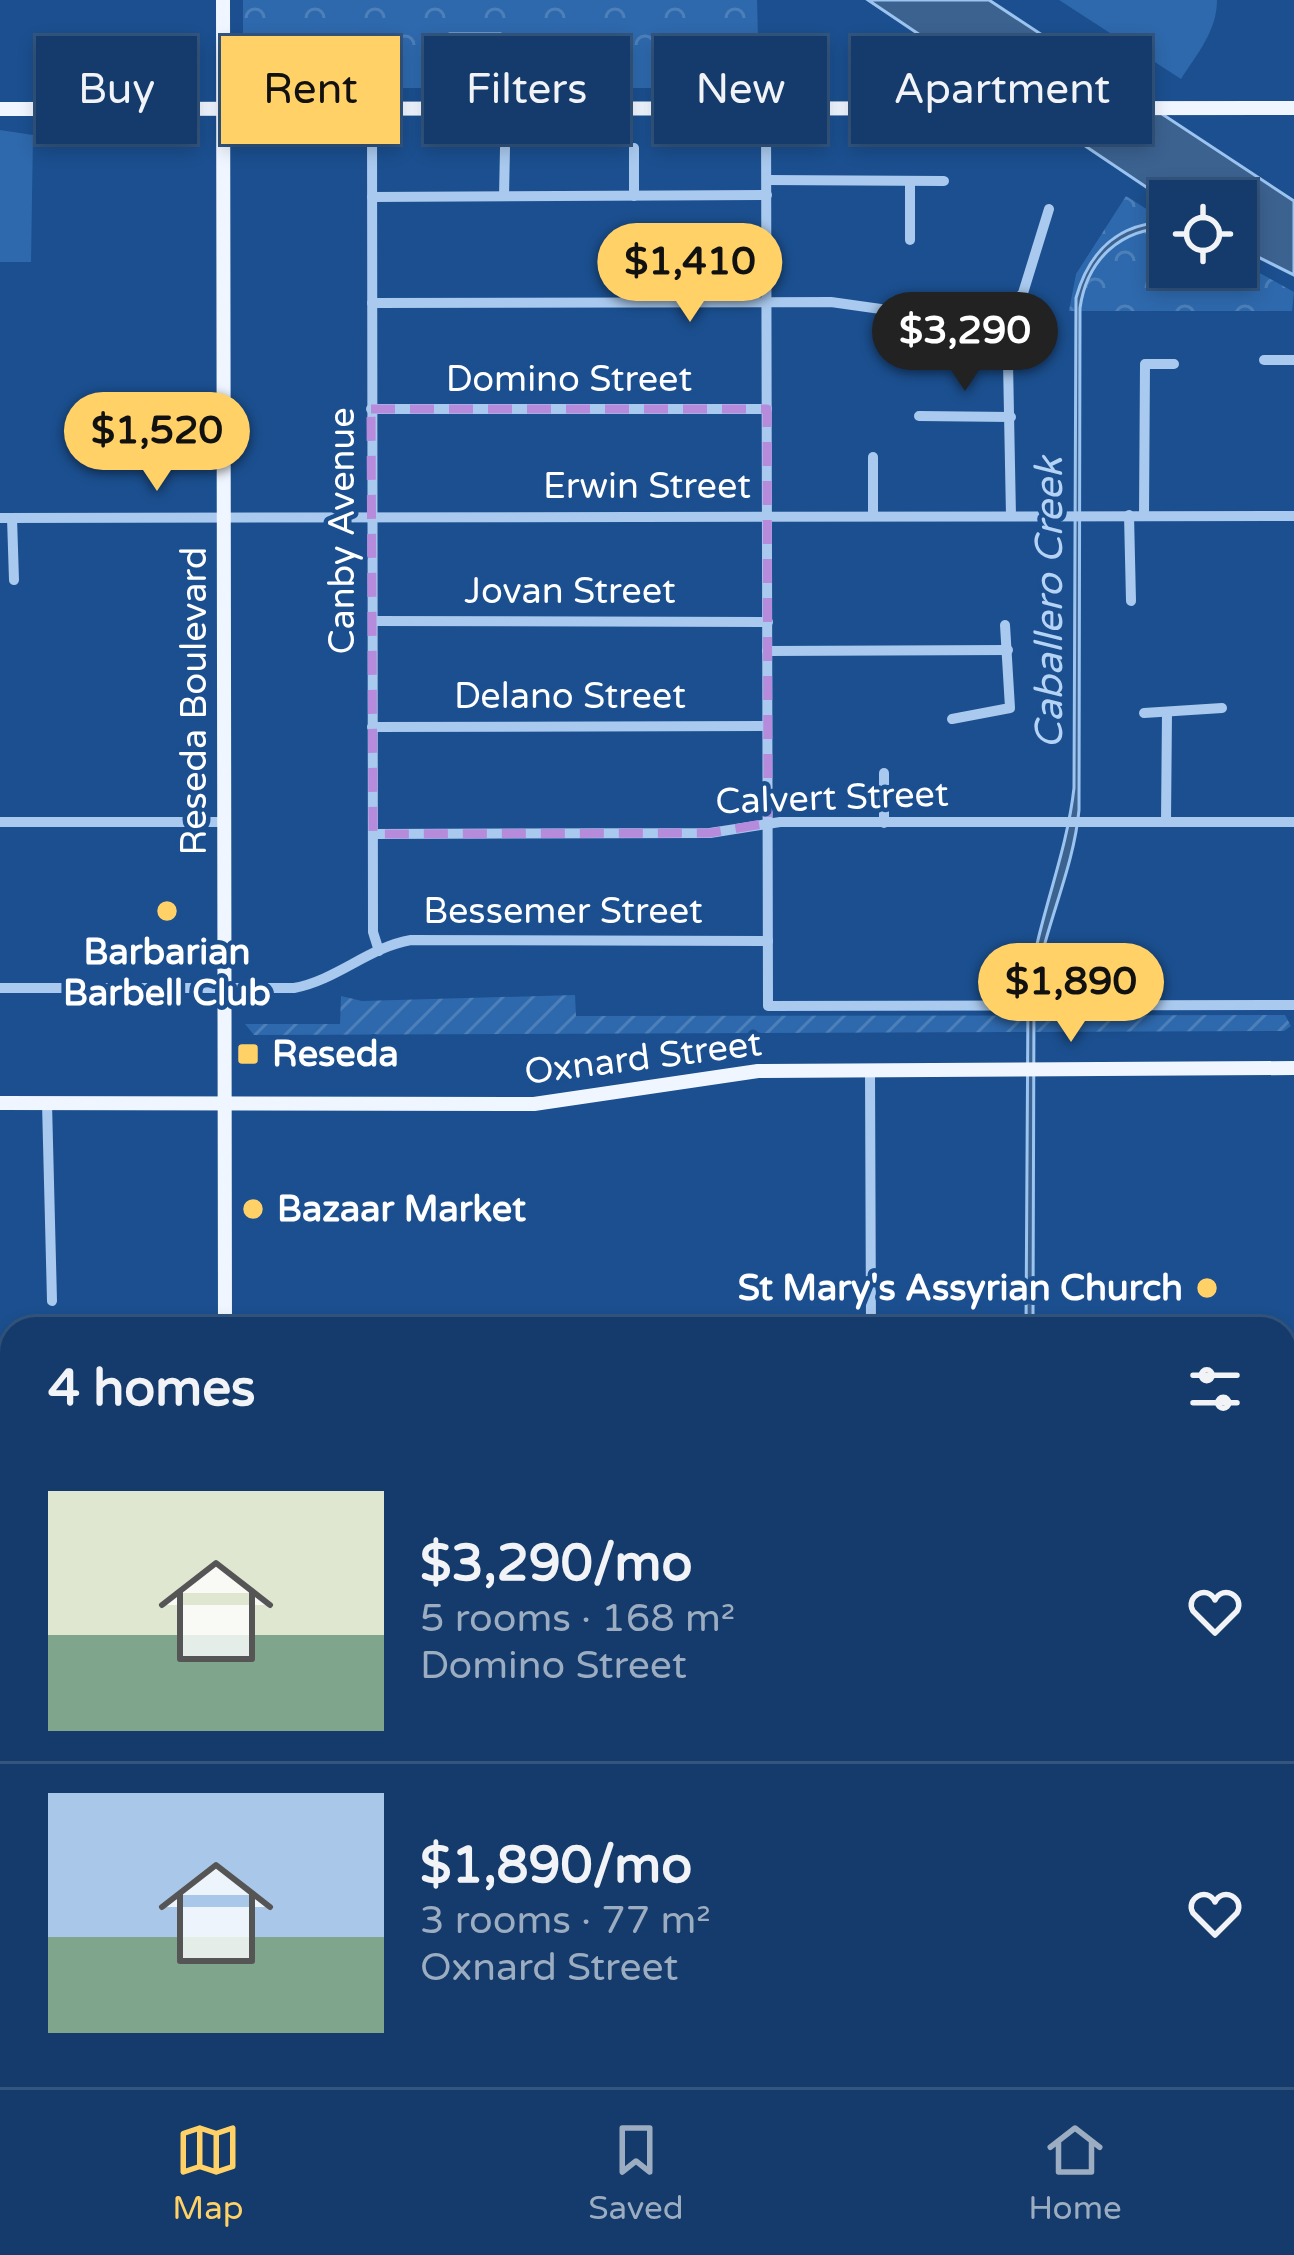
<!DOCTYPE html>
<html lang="en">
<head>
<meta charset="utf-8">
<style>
	:root { --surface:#143b6b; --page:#1d4271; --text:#f1f3f6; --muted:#9dadc1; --line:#33557e; --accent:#ffd166 }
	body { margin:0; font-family:"Varela Round",sans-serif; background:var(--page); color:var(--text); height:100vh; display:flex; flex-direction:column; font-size:45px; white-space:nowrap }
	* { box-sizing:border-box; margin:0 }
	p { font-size:39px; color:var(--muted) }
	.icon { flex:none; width:66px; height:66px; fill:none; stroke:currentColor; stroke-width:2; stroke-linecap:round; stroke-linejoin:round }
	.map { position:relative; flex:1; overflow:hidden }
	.panel { position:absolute; left:0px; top:1317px; width:1296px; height:771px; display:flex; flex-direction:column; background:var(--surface); border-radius:36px 36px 0 0; box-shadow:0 6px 18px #0003,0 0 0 3px var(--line) }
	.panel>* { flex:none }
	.hud { position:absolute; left:36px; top:36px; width:1224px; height:108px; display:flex; gap:24px }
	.buttons { position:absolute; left:1149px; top:180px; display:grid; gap:24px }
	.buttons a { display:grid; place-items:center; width:108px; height:108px; border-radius:0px; background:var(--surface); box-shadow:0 6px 18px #0003,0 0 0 3px var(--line); font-size:60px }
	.price { position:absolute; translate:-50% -102px; padding:0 27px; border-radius:42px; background:var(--accent); color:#111; font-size:39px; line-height:78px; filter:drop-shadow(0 3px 6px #0008) }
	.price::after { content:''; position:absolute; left:50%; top:72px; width:36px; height:27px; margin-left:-18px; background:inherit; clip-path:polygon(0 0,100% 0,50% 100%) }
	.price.current { background:#222; color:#fff }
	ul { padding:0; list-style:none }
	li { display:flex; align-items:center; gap:36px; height:300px; padding:0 48px }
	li+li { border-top:3px solid var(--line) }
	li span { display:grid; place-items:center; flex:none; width:336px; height:240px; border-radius:0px; color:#555 }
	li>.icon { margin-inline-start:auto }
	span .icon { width:144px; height:144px; fill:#fffc; stroke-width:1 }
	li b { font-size:51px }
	h2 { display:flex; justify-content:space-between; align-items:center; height:144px; padding:0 48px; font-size:51px }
	.chip { padding:0 42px; border-radius:0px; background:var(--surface); box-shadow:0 6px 18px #0003,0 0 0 3px var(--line); font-size:42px; line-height:108px }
	.chip.current { background:var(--accent); color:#111 }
	.tab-bar { display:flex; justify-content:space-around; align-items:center; height:168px; border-top:3px solid var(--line); background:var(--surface); font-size:33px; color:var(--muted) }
	.tab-bar a { display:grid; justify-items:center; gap:6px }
	.tab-bar .current { color:var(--accent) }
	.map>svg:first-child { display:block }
	.grass { fill:#2e69ad }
	.park { fill:url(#park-crowns) }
	.garden { fill:url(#garden-furrows) }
	.water { fill:#3c6290; stroke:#9cc4f0; stroke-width:3 }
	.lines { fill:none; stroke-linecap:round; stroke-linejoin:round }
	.minor { stroke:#a9c9ee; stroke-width:10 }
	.major { stroke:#f0f6ff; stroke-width:14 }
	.highway { stroke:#fff; stroke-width:15 }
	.marked { fill:none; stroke:#b68bdc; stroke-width:9; stroke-dasharray:24 15; stroke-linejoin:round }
	.poi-dot { fill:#ffd166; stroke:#1b4f8f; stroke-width:4.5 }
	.labels { text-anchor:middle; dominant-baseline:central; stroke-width:9; stroke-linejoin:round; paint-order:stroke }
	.street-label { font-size:36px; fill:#fff; stroke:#1b4f8f }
	.poi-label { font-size:36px; font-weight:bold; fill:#fff; stroke:#1b4f8f; text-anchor:start }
	.water-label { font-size:39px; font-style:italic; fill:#b5d3f5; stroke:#1b4f8f }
</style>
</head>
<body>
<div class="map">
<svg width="1294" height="2087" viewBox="0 0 1294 2087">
	<defs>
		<pattern id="park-crowns" width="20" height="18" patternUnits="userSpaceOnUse" patternTransform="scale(3)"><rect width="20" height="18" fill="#2e69ad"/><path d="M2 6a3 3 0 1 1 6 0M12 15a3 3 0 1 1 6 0" fill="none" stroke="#4d80b9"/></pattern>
		<pattern id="garden-furrows" width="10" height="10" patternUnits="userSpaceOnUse" patternTransform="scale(3)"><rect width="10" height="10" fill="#2e69ad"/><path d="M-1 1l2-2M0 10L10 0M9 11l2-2" fill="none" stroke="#4d80b9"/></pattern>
	</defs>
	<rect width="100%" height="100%" fill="#1b4f8f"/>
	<g class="grass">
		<path d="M 1059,0 L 1217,0 C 1217,31 1197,54 1181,79 Z"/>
		<path d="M 0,130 L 33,135 L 31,262 L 0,262 Z"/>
	</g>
	<g class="park">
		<path d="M 243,0 L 757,0 L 759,80 L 749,88 L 250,88 L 243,81 Z"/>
		<path d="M 1126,196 L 1170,224 L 1170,267 L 1236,265 L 1249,274 L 1256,271 L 1294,292 L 1292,311 L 1069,311 L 1076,274 Z"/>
	</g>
	<path class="garden" d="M 575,995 L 576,1016 L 1285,1015 L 1291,1026 L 1284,1031 L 254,1035 L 245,1024 L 340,1024 L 341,996 L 362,1001 Z"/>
	<g class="water">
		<path d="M 868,0 L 989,0 L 1294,201 L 1294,275 L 1236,246 L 1236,201 L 1170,203 Z"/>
		<rect x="450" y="34" width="50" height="30"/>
		<path d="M 1170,222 L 1170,228 C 1121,228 1087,259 1080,308 L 1079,810 C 1073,874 1041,933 1034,997 L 1033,1319 L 1033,1329 L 1026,1329 L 1028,997 C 1035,925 1066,860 1074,788 L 1076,298 C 1089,251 1119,222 1170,222 Z"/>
	</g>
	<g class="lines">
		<g class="minor">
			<path d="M 766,108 L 768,1006 L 1294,1005"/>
			<path d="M 372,109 L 373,932 L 379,951"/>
			<path d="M 767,180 L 944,181"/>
			<path d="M 504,196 L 505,148"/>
			<path d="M 634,196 L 634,148"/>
			<path d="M 372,197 L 767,195"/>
			<path d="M 910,240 L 910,181"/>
			<path d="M 372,303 L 831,302 L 902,312 L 1007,311"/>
			<path d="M 1007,311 L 1011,516"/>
			<path d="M 1007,311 L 1023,293 L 1049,209"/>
			<path d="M 1264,360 L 1294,360"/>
			<path d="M 371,409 L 767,409"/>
			<path d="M 919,416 L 1011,417"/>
			<path d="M 873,457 L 873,516"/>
			<path d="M 1129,515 L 1131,601"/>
			<path d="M 1144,515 L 1145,364 L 1174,364"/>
			<path d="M 0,518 L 1294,516"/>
			<path d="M 12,518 L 14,580"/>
			<path d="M 373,621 L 768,622"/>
			<path d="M 767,651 L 1008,650"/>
			<path d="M 1144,713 L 1222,708"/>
			<path d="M 952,719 L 1010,708 L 1005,625"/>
			<path d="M 372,727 L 767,726"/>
			<path d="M 0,822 L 224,822"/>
			<path d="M 1166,822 L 1167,712"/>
			<path d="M 884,823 L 884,773"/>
			<path d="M 373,834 L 710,833 L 780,822 L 1294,822"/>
			<path d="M 0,988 L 294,988 C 337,980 369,947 411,940 L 768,941"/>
			<path d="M 870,1071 L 871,1329"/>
			<path d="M 47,1103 L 52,1301"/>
			<path d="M 1284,1422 L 1294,1423"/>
			<path d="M 0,1485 L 12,1482"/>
			<path d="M 1284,1649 L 1294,1649"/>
			<path d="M 0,1921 L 12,1921"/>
			<path d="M 1284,1925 L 1294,1925"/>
			<path d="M 872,2076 L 872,2087"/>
		</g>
		<g class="major">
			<path d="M 223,0 L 225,1329"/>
			<path d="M 0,109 L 1294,108"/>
			<path d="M 0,1103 L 534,1104 L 758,1071 L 1294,1068"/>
			<path d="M 226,2076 L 226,2087"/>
		</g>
		<g class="highway">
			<path d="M 0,2060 L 12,2059"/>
			<path d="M 345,2076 L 372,2087"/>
		</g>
	</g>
	<path class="marked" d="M 371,409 L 767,409 L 768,823 L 710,833 L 373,834 Z"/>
	<g class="poi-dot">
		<circle cx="167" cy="911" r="12"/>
		<rect x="236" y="1042" width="24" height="24" rx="6"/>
		<circle cx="253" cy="1209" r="12"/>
		<circle cx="1207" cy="1288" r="12"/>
	</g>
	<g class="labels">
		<g class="street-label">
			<text x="569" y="379">Domino Street</text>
			<text x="647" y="486">Erwin Street</text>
			<text transform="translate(342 531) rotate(-90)">Canby Avenue</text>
			<text x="570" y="591">Jovan Street</text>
			<text x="570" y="696">Delano Street</text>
			<text transform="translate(194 701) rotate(-90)">Reseda Boulevard</text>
			<text transform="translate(832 798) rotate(-2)">Calvert Street</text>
			<text x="563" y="911">Bessemer Street</text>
			<text transform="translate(643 1058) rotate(-7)">Oxnard Street</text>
		</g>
		<g class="poi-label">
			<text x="167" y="952" text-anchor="middle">Barbarian<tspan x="167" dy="41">Barbell Club</tspan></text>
			<text x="272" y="1054">Reseda</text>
			<text x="277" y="1209">Bazaar Market</text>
			<text x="1183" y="1288" text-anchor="end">St Mary's Assyrian Church</text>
		</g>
		<g class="water-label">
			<text transform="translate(1049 603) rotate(-90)">Caballero Creek</text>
		</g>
	</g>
</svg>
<div class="buttons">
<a><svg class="icon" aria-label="locate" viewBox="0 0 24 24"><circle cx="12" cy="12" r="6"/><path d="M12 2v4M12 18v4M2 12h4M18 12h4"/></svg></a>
</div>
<b class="price" style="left:690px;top:325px">$1,410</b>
<b class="price current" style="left:965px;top:394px">$3,290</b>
<b class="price" style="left:157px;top:494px">$1,520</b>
<b class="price" style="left:1071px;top:1045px">$1,890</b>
<div class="hud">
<a class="chip">Buy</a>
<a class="chip current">Rent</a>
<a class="chip">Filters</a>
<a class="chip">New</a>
<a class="chip">Apartment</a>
</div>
<section class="panel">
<h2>4 homes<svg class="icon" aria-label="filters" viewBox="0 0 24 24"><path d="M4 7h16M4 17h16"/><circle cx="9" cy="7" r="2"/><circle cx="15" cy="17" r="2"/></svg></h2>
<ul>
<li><span style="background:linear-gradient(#dfe7d0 60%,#7fa58c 0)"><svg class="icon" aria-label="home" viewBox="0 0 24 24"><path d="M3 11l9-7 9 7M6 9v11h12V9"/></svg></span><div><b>$3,290/mo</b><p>5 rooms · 168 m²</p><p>Domino Street</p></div><svg class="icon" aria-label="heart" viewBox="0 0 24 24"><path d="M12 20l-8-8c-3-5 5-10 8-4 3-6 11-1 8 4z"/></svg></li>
<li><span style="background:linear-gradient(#a9c7e8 60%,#7fa58c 0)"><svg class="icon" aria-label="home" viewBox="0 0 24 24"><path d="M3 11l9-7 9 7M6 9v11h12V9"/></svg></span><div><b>$1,890/mo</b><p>3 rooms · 77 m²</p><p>Oxnard Street</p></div><svg class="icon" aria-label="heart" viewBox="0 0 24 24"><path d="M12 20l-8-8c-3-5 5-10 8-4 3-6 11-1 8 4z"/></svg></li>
</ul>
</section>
</div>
<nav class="tab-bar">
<a class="current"><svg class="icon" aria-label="map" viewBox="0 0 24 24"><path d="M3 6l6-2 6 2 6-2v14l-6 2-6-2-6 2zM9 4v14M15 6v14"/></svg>Map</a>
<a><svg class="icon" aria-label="saved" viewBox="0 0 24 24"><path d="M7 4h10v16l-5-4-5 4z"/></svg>Saved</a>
<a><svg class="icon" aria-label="home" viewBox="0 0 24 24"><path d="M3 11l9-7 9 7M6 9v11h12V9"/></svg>Home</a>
</nav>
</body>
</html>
